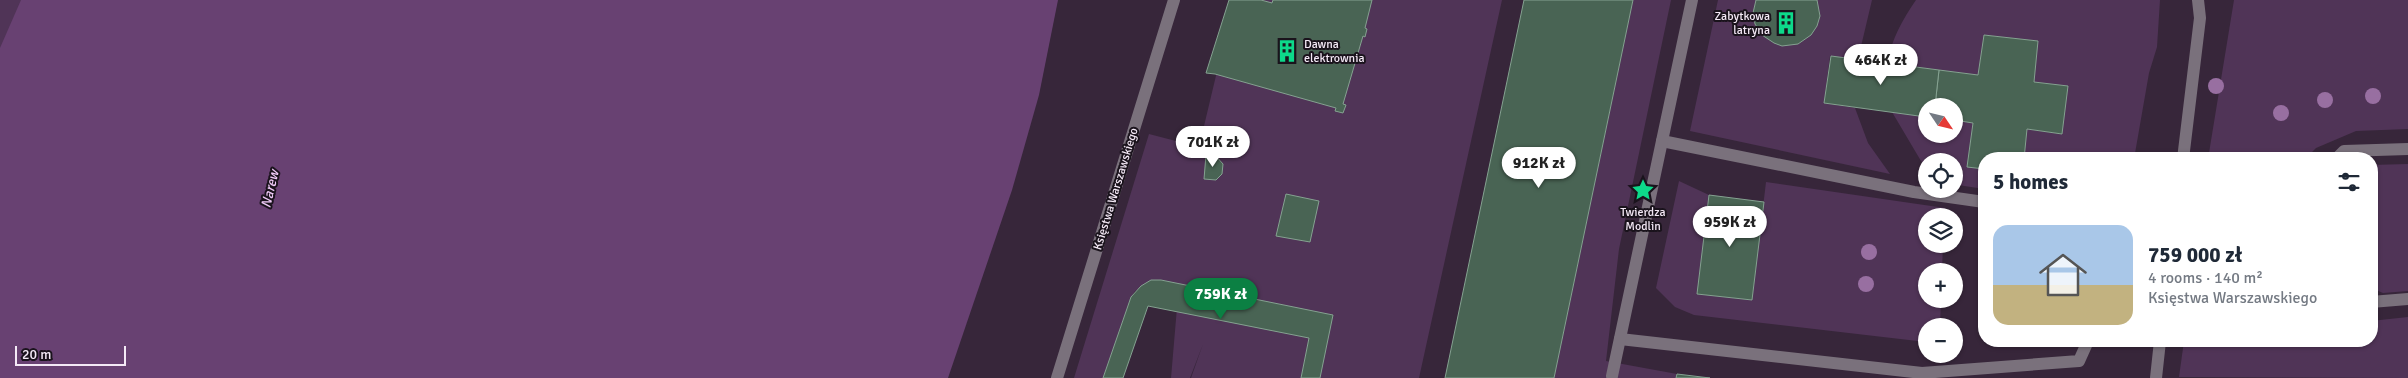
<!DOCTYPE html>
<html lang="en">
<head>
<meta charset="utf-8">
<style>
	:root { --surface:#fff; --page:#f2f2f3; --text:#1f2937; --muted:#747a83; --line:#e0e1e3; --accent:#0b8043 }
	body { margin:0; font-family:Signika,sans-serif; background:var(--page); color:var(--text); height:100vh; display:flex; flex-direction:column; font-size:19px; white-space:nowrap }
	* { box-sizing:border-box; margin:0 }
	p { font-size:16px; color:var(--muted) }
	.icon { flex:none; width:28px; height:28px; fill:none; stroke:currentColor; stroke-width:2; stroke-linecap:round; stroke-linejoin:round }
	.map { position:relative; flex:1; overflow:hidden }
	.details { position:absolute; left:1978px; top:152px; width:400px; height:195px; display:flex; flex-direction:column; background:var(--surface); border-radius:20px; box-shadow:0 1px 4px #0004 }
	.details>* { flex:none }
	.needle { width:32px; rotate:125deg }
	.controls { position:absolute; left:1918px; top:98px; display:grid; gap:10px }
	.controls a { display:grid; place-items:center; width:45px; height:45px; border-radius:50%; background:var(--surface); box-shadow:0 1px 4px #0004; font-size:25px }
	.scale { position:absolute; left:15px; bottom:12px; width:111px; box-sizing:border-box; padding-left:5px; border:2px solid #f4e9f6; border-top:0; font-size:14px; line-height:18px; white-space:nowrap; color:#f4e9f6; -webkit-text-stroke:4px #1a131c; paint-order:stroke }
	.price { position:absolute; translate:-50% -42px; padding:0 11px; border-radius:18px; background:#fff; color:#222; font-size:16px; line-height:32px; filter:drop-shadow(0 1px 2px #0008) }
	.price::after { content:''; position:absolute; left:50%; top:30px; width:15px; height:11px; margin-left:-8px; background:inherit; clip-path:polygon(0 0,100% 0,50% 100%) }
	.price.selected { background:var(--accent); color:#fff }
	ul { padding:0; list-style:none }
	li { display:flex; align-items:center; gap:15px; height:125px; padding:0 15px }
	li+li { border-top:1px solid var(--line) }
	li span { display:grid; place-items:center; flex:none; width:140px; height:100px; border-radius:15px; color:#555 }
	li>.icon { margin-inline-start:auto }
	span .icon { width:60px; height:60px; fill:#fffc; stroke-width:1 }
	li b { font-size:21px }
	h2 { display:flex; justify-content:space-between; align-items:center; height:60px; padding:0 15px; font-size:21px }
	.map>svg:first-child { display:block }
	.green { fill:#503457 }
	.water { fill:#684172 }
	.building { fill:#496454; stroke:#85a291 }
	.lines { fill:none; stroke-linecap:round; stroke-linejoin:round }
	.minor { stroke:#7a717c; stroke-width:12 }
	.tree { fill:#986fa1 }
	.labels { text-anchor:middle; dominant-baseline:central; stroke-width:4; stroke-linejoin:round; paint-order:stroke }
	.poi-label { font-size:12px; fill:#f4e9f6; stroke:#1a131c; text-anchor:end }
	.street-label { font-size:12px; fill:#f4e9f6; stroke:#1a131c }
	.water-label { font-size:14px; font-style:italic; fill:#efcaf7; stroke:#1a131c }
</style>
</head>
<body>
<div class="map">
<svg width="2408" height="378" viewBox="0 0 2408 378">
	<rect width="100%" height="100%" fill="#37263a"/>
	<g class="green">
		<path d="M 0,0 L 24,0 L 0,54 Z"/>
		<path d="M 1234,0 L 1502,0 L 1419,378 L 1191,378 L 1203,344 L 1190,378 L 1171,378 L 1179,284 L 1161,280 L 1151,281 L 1135,291 L 1131,297 L 1103,378 L 1074,378 L 1149,134 L 1199,147 Z"/>
		<path d="M 1633,0 L 1671,0 L 1619,249 L 1606,361 L 1677,374 L 1676,378 L 1554,378 Z"/>
		<path d="M 1718,0 L 1872,0 L 1858,59 L 1830,56 L 1824,103 L 1855,108 L 1868,143 L 1890,174 L 1690,131 Z"/>
		<path d="M 1916,0 L 2160,0 L 2157,47 L 2149,73 L 2134,159 L 2024,159 L 2027,129 L 2062,134 L 2068,86 L 2034,82 L 2038,41 L 1984,35 L 1978,75 L 1887,63 C 1892,39 1902,20 1916,0 Z"/>
		<path d="M 2234,0 L 2408,0 L 2408,129 L 2356,131 L 2316,148 L 2305,159 L 2208,159 Z"/>
		<path d="M 1892,112 L 1926,117 L 1926,134 L 1954,134 L 1954,120 L 1973,123 L 1967,167 L 1984,169 L 1984,189 L 1958,185 L 1954,182 L 1954,161 L 1926,161 L 1926,165 L 1921,161 Z"/>
		<path d="M 2408,164 L 2408,291 L 2383,293 L 2371,288 L 2371,165 Z"/>
		<path d="M 1679,181 L 1709,195 L 1698,294 L 1752,300 L 1766,182 L 1945,208 L 1944,216 L 1926,216 L 1926,244 L 1943,244 L 1942,271 L 1926,271 L 1926,299 L 1941,299 L 1940,326 L 1926,326 L 1926,342 L 1694,315 L 1675,307 L 1656,288 Z"/>
		<path d="M 2408,317 L 2408,378 L 2179,377 L 2184,341 L 2371,341 L 2371,321 Z"/>
	</g>
	<path class="water" d="M 21,0 L 1058,0 L 1039,95 L 1012,190 L 948,378 L 0,378 L 0,48 Z"/>
	<g class="building">
		<path d="M 1229,0 L 1261,0 L 1272,3 L 1273,0 L 1372,0 L 1365,28 L 1367,29 L 1365,37 L 1363,36 L 1343,104 L 1346,105 L 1343,113 L 1335,111 L 1336,108 L 1215,74 L 1206,73 Z"/>
		<path d="M 1524,0 L 1633,0 L 1554,378 L 1445,378 Z"/>
		<path d="M 1817,0 L 1820,16 L 1817,26 L 1811,35 L 1798,44 L 1782,46 L 1774,43 L 1762,35 L 1755,24 L 1753,13 L 1756,0 Z"/>
		<path d="M 1984,35 L 2038,41 L 2034,82 L 2068,86 L 2062,134 L 2027,129 L 2024,159 L 1984,159 L 1984,169 L 1967,167 L 1973,123 L 1954,120 L 1954,106 L 1935,106 L 1939,70 L 1978,75 Z"/>
		<path d="M 1831,56 L 1939,70 L 1935,106 L 1926,106 L 1926,117 L 1824,103 Z"/>
		<path d="M 1206,155 L 1215,155 L 1223,164 L 1222,174 L 1216,180 L 1204,179 Z"/>
		<path d="M 1286,194 L 1319,201 L 1310,242 L 1276,236 Z"/>
		<path d="M 1709,195 L 1764,202 L 1752,300 L 1697,294 Z"/>
		<path d="M 1151,280 L 1161,280 L 1333,315 L 1320,378 L 1301,378 L 1309,338 L 1148,306 L 1123,378 L 1103,378 L 1131,297 L 1141,286 Z"/>
		<path d="M 1677,374 L 1710,378 L 1676,378 Z"/>
	</g>
	<g class="lines">
		<g class="minor">
			<path d="M 1662,141 L 1914,192 L 1984,202"/>
			<path d="M 2183,159 L 2200,18 L 2198,0"/>
			<path d="M 2336,159 L 2344,151 L 2408,149"/>
			<path d="M 2371,302 L 2408,299"/>
			<path d="M 1620,339 L 1922,373 L 2079,361 L 2088,341"/>
			<path d="M 1612,376 L 1692,0"/>
			<path d="M 1057,378 L 1174,0"/>
			<path d="M 2156,378 L 2160,341"/>
		</g>
	</g>
	<g class="tree">
		<circle cx="2216" cy="86" r="8"/>
		<circle cx="2373" cy="96" r="8"/>
		<circle cx="2325" cy="100" r="8"/>
		<circle cx="2281" cy="113" r="8"/>
		<circle cx="1869" cy="252" r="8"/>
		<circle cx="1866" cy="284" r="8"/>
	</g>
	<defs>
		<symbol id="building-bare" viewBox="-9 -9 18 18"><path d="M-4-6H4V6H1V3H-1V6H-4ZM-2.5-4.3h1.7v1.8h-1.7ZM.8-4.3h1.7v1.8H.8ZM-2.5-1h1.7V.8h-1.7ZM.8-1h1.7V.8H.8Z" fill="#0dd98a" stroke="#1a131c" stroke-width="2.5" paint-order="stroke"/></symbol>
		<symbol id="sight-bare" viewBox="-9 -9 18 18"><path d="M0-6L1.8-2.2L6-1.7L2.9 1.2L3.7 5.4L0 3.3L-3.7 5.4L-2.9 1.2L-6-1.7L-1.8-2.2Z" fill="#0dd98a" stroke="#1a131c" stroke-width="2.5" paint-order="stroke"/></symbol>
	</defs>
	<g fill-rule="evenodd">
		<use href="#building-bare" x="1770" y="7" width="32" height="32"/>
		<use href="#building-bare" x="1271" y="35" width="32" height="32"/>
		<use href="#sight-bare" x="1627" y="174" width="32" height="32"/>
	</g>
	<g class="labels">
		<g class="poi-label">
			<text x="1770" y="16">Zabytkowa<tspan x="1770" dy="14">latryna</tspan></text>
			<text x="1304" y="44" text-anchor="start">Dawna<tspan x="1304" dy="14">elektrownia</tspan></text>
			<text x="1643" y="212" text-anchor="middle">Twierdza<tspan x="1643" dy="14">Modlin</tspan></text>
		</g>
		<g class="street-label">
			<text transform="translate(1116 189) rotate(-73)">Księstwa Warszawskiego</text>
		</g>
		<g class="water-label">
			<text transform="translate(270 189) rotate(-77)">Narew</text>
		</g>
	</g>
</svg>
<div class="controls">
<a><svg class="needle" viewBox="-14 -14 28 28"><path d="M0-13l5 13h-10z" fill="#e53935"/><path d="M0 13l5-13h-10z" fill="#747a83"/></svg></a>
<a><svg class="icon" aria-label="locate" viewBox="0 0 24 24"><circle cx="12" cy="12" r="6"/><path d="M12 2v4M12 18v4M2 12h4M18 12h4"/></svg></a>
<a><svg class="icon" aria-label="layers" viewBox="0 0 24 24"><path d="M12 4l9 5-9 5-9-5zM3 14l9 5 9-5"/></svg></a>
<a>+</a>
<a>−</a>
</div>
<div class="scale">20 m</div>
<b class="price" style="left:1881px;top:86px">464K zł</b>
<b class="price" style="left:1213px;top:168px">701K zł</b>
<b class="price" style="left:1539px;top:189px">912K zł</b>
<b class="price" style="left:1730px;top:248px">959K zł</b>
<b class="price selected" style="left:1221px;top:320px">759K zł</b>
<section class="details">
<h2>5 homes<svg class="icon" aria-label="filters" viewBox="0 0 24 24"><path d="M4 7h16M4 17h16"/><circle cx="9" cy="7" r="2"/><circle cx="15" cy="17" r="2"/></svg></h2>
<ul>
<li><span style="background:linear-gradient(#a9c7e8 60%,#c2b280 0)"><svg class="icon" aria-label="home" viewBox="0 0 24 24"><path d="M3 11l9-7 9 7M6 9v11h12V9"/></svg></span><div><b>759 000 zł</b><p>4 rooms · 140 m²</p><p>Księstwa Warszawskiego</p></div></li>
</ul>
</section>
</div>
</body>
</html>
